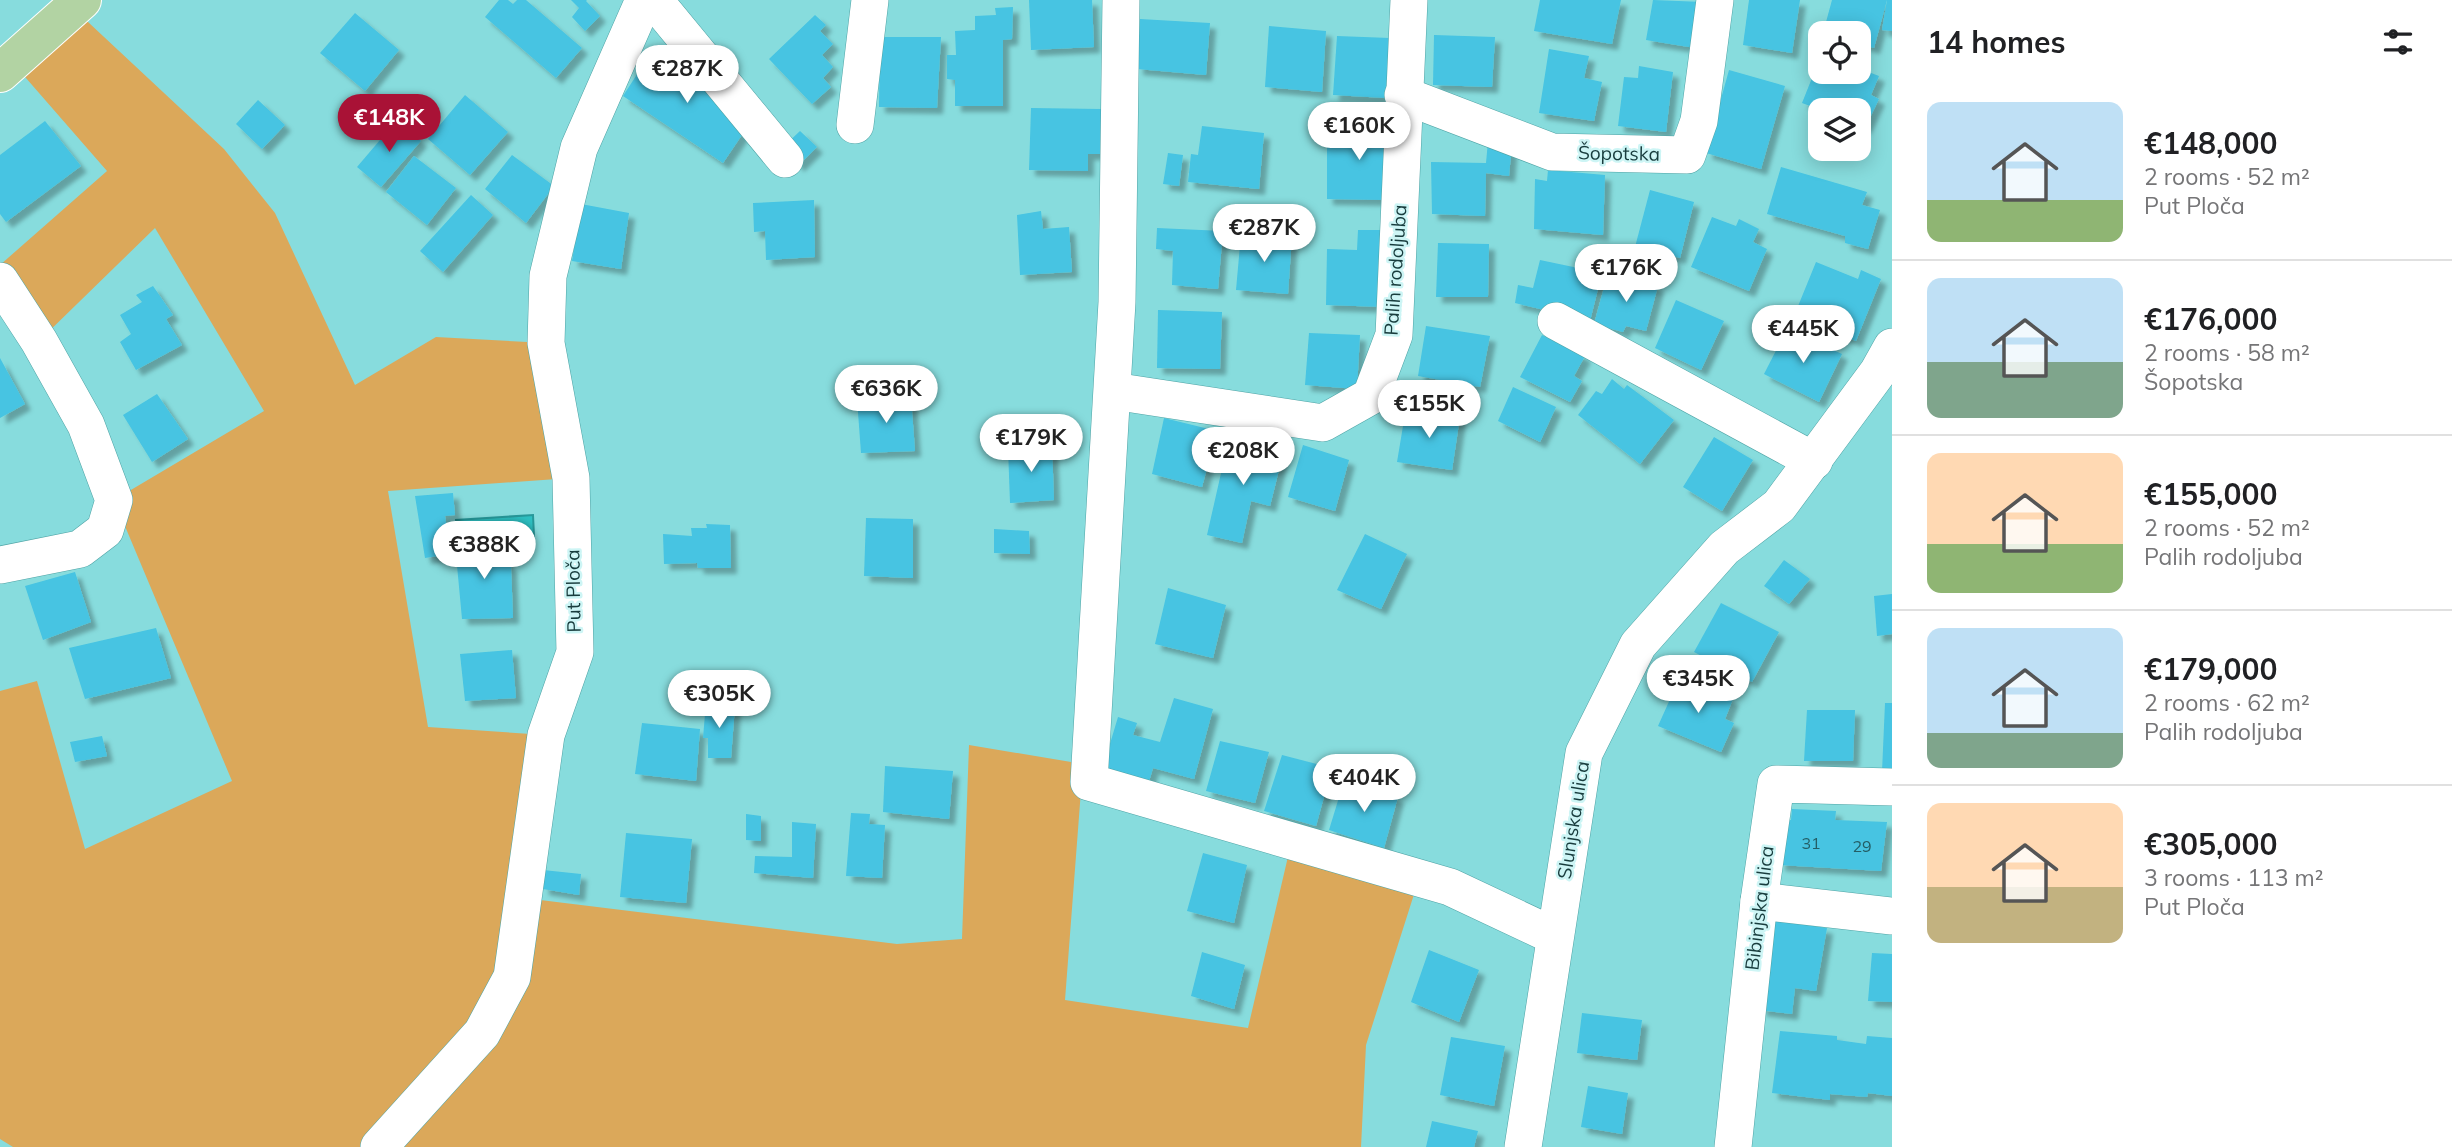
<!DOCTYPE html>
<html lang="en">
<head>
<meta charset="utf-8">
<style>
	:root { --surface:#fff; --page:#f6f6f6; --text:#202124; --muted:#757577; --line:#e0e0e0; --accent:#a91236 }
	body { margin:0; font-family:Mulish,sans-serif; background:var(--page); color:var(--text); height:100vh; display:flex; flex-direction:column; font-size:26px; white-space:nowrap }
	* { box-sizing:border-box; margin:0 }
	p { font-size:23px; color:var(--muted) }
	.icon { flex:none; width:38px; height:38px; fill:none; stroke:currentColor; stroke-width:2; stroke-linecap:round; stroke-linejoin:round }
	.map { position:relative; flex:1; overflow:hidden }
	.details { display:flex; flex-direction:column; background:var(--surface); width:560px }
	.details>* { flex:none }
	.buttons { position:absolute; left:1808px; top:21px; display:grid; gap:14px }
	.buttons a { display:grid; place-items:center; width:63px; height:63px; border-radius:14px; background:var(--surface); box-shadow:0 4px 18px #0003; font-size:35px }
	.price { position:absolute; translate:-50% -60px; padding:0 16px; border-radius:24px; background:#fff; color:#222; font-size:23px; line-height:46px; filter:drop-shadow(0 2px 4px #0008) }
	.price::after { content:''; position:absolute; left:50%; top:42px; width:21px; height:16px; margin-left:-10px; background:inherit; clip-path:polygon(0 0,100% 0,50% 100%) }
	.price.active { background:var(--accent); color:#fff }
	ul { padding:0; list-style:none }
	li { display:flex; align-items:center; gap:21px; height:175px; padding:0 35px }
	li+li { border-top:2px solid var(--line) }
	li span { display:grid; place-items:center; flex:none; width:196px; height:140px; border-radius:14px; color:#555 }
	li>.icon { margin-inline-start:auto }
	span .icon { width:84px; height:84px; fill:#fffc; stroke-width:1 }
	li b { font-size:30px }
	h2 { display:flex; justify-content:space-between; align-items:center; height:84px; padding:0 35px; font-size:30px }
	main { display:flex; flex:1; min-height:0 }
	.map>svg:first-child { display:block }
	.green { fill:#dba85a }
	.water { fill:#2ec0c2; stroke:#27989a; stroke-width:2 }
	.building { fill:#46c4e2; filter:url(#shadow) }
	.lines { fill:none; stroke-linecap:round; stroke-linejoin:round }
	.minor-casing { stroke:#4ea3a5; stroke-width:38 }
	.major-casing { stroke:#fff; stroke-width:40 }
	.minor { stroke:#fff; stroke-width:37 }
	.major { stroke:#b2d3a3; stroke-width:38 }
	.labels { text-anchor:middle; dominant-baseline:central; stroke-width:5; stroke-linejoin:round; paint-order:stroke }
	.number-label { font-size:16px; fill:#245e66 }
	.street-label { font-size:19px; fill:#183c3d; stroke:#cdf5f5 }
</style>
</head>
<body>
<main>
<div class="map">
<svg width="1892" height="1147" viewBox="0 0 1892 1147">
	<defs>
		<filter id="shadow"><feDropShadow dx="6" dy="6" stdDeviation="2" flood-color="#0004"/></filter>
	</defs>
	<rect width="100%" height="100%" fill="#87dcdd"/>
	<path class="green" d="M 73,8 L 224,149 L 275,213 L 355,385 L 436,337 L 546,343 L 571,478 L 388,491 L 428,727 L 546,735 L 524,898 L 897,944 L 962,939 L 969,745 L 1083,764 L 1065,1000 L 1248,1028 L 1290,848 L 1416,888 L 1366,1045 L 1361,1147 L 13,1147 L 0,1139 L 0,691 L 37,681 L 85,849 L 232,781 L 114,500 L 264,411 L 155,228 L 39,341 L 0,265 L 107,171 L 12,62 Z"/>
	<path class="water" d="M 533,515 L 534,536 L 458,542 L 456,520 Z"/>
	<g class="building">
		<path d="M 499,0 L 508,0 L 513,4 L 517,0 L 526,0 L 582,48 L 556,78 L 485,17 Z"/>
		<path d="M 571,0 L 587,0 L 586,1 L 600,16 L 585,31 L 572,17 L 579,8 Z"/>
		<path d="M 1029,0 L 1092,0 L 1094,47 L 1031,50 Z"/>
		<path d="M 1540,0 L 1621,0 L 1612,44 L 1534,31 Z"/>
		<path d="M 1653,0 L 1703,2 L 1695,48 L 1646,40 Z"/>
		<path d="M 1749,0 L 1800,0 L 1792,53 L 1743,45 Z"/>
		<path d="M 1832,0 L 1887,0 L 1874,48 L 1858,43 L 1858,33 L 1823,33 Z"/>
		<path d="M 1887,0 L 1892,0 L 1892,31 L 1882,30 Z"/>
		<path d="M 1013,7 L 1012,39 L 1003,40 L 1003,106 L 955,106 L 955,80 L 947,79 L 947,55 L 956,55 L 955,31 L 975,30 L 975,16 L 996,15 L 995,8 Z"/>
		<path d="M 355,13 L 399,50 L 365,91 L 320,53 Z"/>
		<path d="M 815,15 L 826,25 L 820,31 L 833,44 L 822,55 L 833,67 L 823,78 L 831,87 L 812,104 L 769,59 Z"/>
		<path d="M 1140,19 L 1210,23 L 1206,75 L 1137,69 Z"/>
		<path d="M 1269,26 L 1326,31 L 1322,92 L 1265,87 Z"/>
		<path d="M 1434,35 L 1495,37 L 1492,87 L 1433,85 Z"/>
		<path d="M 1337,36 L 1390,38 L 1386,98 L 1333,95 Z"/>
		<path d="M 880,37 L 941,37 L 937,108 L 879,107 Z"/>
		<path d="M 656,45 L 733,103 L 750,123 L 723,163 L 623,96 Z"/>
		<path d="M 1549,49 L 1589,56 L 1584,78 L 1602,82 L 1594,121 L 1539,113 Z"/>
		<path d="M 1820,58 L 1820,72 L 1858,72 L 1858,68 L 1879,76 L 1871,95 L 1879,99 L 1865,128 L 1858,125 L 1858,110 L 1821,110 L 1802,103 Z"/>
		<path d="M 1639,66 L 1673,72 L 1666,132 L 1618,126 L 1624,77 L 1638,78 Z"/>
		<path d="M 1729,70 L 1785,86 L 1761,169 L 1706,153 Z"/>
		<path d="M 465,95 L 508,132 L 470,175 L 428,139 Z"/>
		<path d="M 258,100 L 285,125 L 262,149 L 236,124 Z"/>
		<path d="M 1031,108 L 1101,109 L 1101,154 L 1088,154 L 1088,171 L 1029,170 Z"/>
		<path d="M 1348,119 L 1389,122 L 1385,200 L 1327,199 L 1327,142 L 1345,141 Z"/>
		<path d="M 397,120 L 421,141 L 381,187 L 357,167 Z"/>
		<path d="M 45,121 L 81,166 L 6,222 L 0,214 L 0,155 Z"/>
		<path d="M 1202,126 L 1264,133 L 1259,189 L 1188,182 L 1191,154 L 1198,155 Z"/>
		<path d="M 800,131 L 817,147 L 798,166 L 784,146 Z"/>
		<path d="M 1488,141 L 1512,144 L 1509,176 L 1486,173 L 1485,216 L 1432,214 L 1431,162 L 1486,163 Z"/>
		<path d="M 1168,153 L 1183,155 L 1179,186 L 1163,184 Z"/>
		<path d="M 512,155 L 554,186 L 526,223 L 485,189 Z"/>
		<path d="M 414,156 L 456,188 L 427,225 L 386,192 Z"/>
		<path d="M 1781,167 L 1867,192 L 1862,205 L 1880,210 L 1868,249 L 1845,243 L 1845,236 L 1767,214 Z"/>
		<path d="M 1548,170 L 1605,175 L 1603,235 L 1534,229 L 1535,179 L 1547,181 Z"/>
		<path d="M 1650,190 L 1694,202 L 1680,258 L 1635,247 Z"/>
		<path d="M 471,195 L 493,215 L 443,272 L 420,251 Z"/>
		<path d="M 814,200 L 815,257 L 766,260 L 765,231 L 754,232 L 753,203 Z"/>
		<path d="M 581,204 L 629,213 L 621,269 L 572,261 Z"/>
		<path d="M 1041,211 L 1043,229 L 1069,227 L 1072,272 L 1020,275 L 1017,215 Z"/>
		<path d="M 1712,217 L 1736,226 L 1739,219 L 1759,229 L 1753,242 L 1767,249 L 1749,291 L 1691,267 Z"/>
		<path d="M 1157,228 L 1223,231 L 1218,289 L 1172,285 L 1173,251 L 1156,249 Z"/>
		<path d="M 1358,230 L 1386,230 L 1385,307 L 1326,305 L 1327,249 L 1357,250 Z"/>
		<path d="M 1241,234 L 1292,236 L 1288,294 L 1236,290 Z"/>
		<path d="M 1438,243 L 1489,244 L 1488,297 L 1436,297 Z"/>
		<path d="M 1540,260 L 1602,273 L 1590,321 L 1515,303 L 1518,285 L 1533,288 Z"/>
		<path d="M 1816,262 L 1858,279 L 1861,270 L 1881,279 L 1856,341 L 1794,316 Z"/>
		<path d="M 1608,273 L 1658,286 L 1646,331 L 1626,326 L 1623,332 L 1594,324 Z"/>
		<path d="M 153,286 L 173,315 L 166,319 L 182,345 L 136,370 L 120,342 L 131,334 L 120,315 L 142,302 L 136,295 Z"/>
		<path d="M 1676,300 L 1724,321 L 1701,370 L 1655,348 Z"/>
		<path d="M 1158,310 L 1222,312 L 1220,369 L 1157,368 Z"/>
		<path d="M 1426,326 L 1490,336 L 1480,387 L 1418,376 Z"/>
		<path d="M 1787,329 L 1842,354 L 1819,402 L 1764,374 Z"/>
		<path d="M 1309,333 L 1360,335 L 1357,389 L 1305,385 Z"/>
		<path d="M 1542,335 L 1585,356 L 1574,376 L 1582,381 L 1570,402 L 1520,377 Z"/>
		<path d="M 0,358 L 25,404 L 0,418 Z"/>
		<path d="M 1612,379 L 1624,389 L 1627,385 L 1674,420 L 1640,464 L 1578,415 L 1596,391 L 1602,394 Z"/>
		<path d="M 1513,387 L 1556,407 L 1540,442 L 1498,421 Z"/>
		<path d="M 157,394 L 188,439 L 152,462 L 123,415 Z"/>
		<path d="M 911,397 L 915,451 L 861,453 L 857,399 Z"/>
		<path d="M 1429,410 L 1460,417 L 1452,470 L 1397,462 L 1405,414 L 1427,417 Z"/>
		<path d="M 1164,418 L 1217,431 L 1202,487 L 1152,474 Z"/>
		<path d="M 1714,437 L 1753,460 L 1722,511 L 1683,487 Z"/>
		<path d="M 1229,438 L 1284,450 L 1270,506 L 1251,501 L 1242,543 L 1207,535 Z"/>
		<path d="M 1303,445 L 1349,460 L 1335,511 L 1288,497 Z"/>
		<path d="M 1052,446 L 1054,500 L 1010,503 L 1008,448 Z"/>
		<path d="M 453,493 L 455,515 L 445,516 L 451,554 L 425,558 L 415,496 Z"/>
		<path d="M 866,518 L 913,519 L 913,578 L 864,576 Z"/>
		<path d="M 706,524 L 730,525 L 731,568 L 698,568 L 697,563 L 664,564 L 663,534 L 692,536 L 691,528 L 707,528 Z"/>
		<path d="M 994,529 L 1029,531 L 1030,554 L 994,553 Z"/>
		<path d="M 1365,534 L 1407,554 L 1381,609 L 1337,590 Z"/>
		<path d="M 505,541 L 507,564 L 511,565 L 513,618 L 462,619 L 455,544 Z"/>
		<path d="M 1784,560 L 1810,579 L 1789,604 L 1764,586 Z"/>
		<path d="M 75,572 L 91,622 L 43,640 L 25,586 Z"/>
		<path d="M 1168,588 L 1226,605 L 1213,658 L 1155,644 Z"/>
		<path d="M 1892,594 L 1892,634 L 1877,636 L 1874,596 Z"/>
		<path d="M 1721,603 L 1779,632 L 1752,682 L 1694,652 Z"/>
		<path d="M 156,628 L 171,678 L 85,699 L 69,648 Z"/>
		<path d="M 512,650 L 516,698 L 465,701 L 460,654 Z"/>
		<path d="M 1680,677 L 1733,699 L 1725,719 L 1734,723 L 1721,752 L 1658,726 Z"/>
		<path d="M 1174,698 L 1213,709 L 1194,779 L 1153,768 L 1148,785 L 1101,774 L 1118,717 L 1137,723 L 1133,735 L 1160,742 Z"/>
		<path d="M 706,702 L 735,706 L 731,758 L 708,758 L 708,738 L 703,738 Z"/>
		<path d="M 1885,703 L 1892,703 L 1892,773 L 1882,772 Z"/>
		<path d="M 1807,710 L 1855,710 L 1853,761 L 1804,761 Z"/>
		<path d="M 642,723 L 700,729 L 696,781 L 635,774 Z"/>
		<path d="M 102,736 L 107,756 L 75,762 L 70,742 Z"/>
		<path d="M 1220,741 L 1269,752 L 1255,803 L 1206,791 Z"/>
		<path d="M 1282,755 L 1332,768 L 1316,826 L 1264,811 Z"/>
		<path d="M 885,766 L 953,771 L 949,819 L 883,812 Z"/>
		<path d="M 1344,781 L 1398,797 L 1384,848 L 1329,830 Z"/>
		<path d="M 1792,809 L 1836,811 L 1835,820 L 1887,822 L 1881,871 L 1779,865 L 1783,819 L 1791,820 Z"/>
		<path d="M 851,813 L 870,814 L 869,824 L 885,825 L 882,878 L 846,876 Z"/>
		<path d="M 746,814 L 761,816 L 761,841 L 746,840 Z"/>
		<path d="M 792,822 L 816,824 L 813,878 L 754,873 L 755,856 L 792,857 Z"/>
		<path d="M 626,833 L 692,839 L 686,903 L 620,897 Z"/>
		<path d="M 1203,853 L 1247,865 L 1234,923 L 1187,911 Z"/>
		<path d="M 543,870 L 581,874 L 579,895 L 543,889 Z"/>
		<path d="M 1774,920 L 1827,928 L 1816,991 L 1795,988 L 1792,1014 L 1760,1010 Z"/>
		<path d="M 1429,950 L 1479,970 L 1459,1022 L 1411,1002 Z"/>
		<path d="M 1202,952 L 1245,965 L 1234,1009 L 1191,996 Z"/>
		<path d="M 1872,953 L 1892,954 L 1892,1002 L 1868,1001 Z"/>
		<path d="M 1582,1013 L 1642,1020 L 1637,1060 L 1577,1053 Z"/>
		<path d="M 1780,1031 L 1837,1036 L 1837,1040 L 1866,1044 L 1867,1036 L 1892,1038 L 1892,1096 L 1868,1093 L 1867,1097 L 1830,1094 L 1830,1100 L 1772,1093 Z"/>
		<path d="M 1451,1037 L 1505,1046 L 1494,1106 L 1440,1095 Z"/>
		<path d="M 1588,1086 L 1628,1093 L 1622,1134 L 1581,1127 Z"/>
		<path d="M 1432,1121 L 1478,1131 L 1474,1147 L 1426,1147 Z"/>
	</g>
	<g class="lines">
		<defs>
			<g id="minor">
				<path d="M 654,0 L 785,159"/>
				<path d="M 1121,0 L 1117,302 L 1089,782 L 1450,887 L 1554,936"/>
				<path d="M 1403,95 L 1552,152 L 1687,155 L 1699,121 L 1715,0"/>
				<path d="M 855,125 L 870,0"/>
				<path d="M 0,281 L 39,341 L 86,425 L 114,500 L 105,530 L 80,549 L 0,565"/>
				<path d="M 1556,321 L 1814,461"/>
				<path d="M 1113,391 L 1323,423 L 1371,396 L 1394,335 L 1409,0"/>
				<path d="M 1759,901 L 1892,916"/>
				<path d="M 379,1147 L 482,1033 L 512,977 L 546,735 L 575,652 L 571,478 L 546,343 L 548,276 L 579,148 L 644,0"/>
				<path d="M 1523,1147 L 1584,753 L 1638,645 L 1724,548 L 1779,506 L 1878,372 L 1892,347"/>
				<path d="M 1733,1147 L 1759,901 L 1776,784 L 1892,787"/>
			</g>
			<path id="major" d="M 0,73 L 82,0"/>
		</defs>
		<use href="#minor" class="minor-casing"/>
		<use href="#major" class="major-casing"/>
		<use href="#minor" class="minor"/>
		<use href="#major" class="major"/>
	</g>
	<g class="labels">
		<g class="number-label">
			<text x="1811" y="843">31</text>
			<text x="1862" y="846">29</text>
		</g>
		<g class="street-label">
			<text transform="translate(1619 153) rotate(1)">Šopotska</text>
			<text transform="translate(1395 270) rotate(-86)">Palih rodoljuba</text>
			<text transform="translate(573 591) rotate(-91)">Put Ploča</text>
			<text transform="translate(1573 820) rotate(-81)">Slunjska ulica</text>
			<text transform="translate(1759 908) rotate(-83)">Bibinjska ulica</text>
		</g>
	</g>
</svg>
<div class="buttons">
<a><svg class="icon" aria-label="locate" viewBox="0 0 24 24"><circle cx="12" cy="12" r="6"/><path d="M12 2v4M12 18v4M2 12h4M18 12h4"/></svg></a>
<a><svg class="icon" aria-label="layers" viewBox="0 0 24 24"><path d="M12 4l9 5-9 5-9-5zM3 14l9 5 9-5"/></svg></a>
</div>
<b class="price" style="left:687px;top:105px">€287K</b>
<b class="price active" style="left:389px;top:154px">€148K</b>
<b class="price" style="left:1359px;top:162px">€160K</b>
<b class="price" style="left:1264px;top:264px">€287K</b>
<b class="price" style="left:1626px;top:304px">€176K</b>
<b class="price" style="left:1803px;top:365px">€445K</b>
<b class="price" style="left:886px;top:425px">€636K</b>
<b class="price" style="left:1429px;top:440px">€155K</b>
<b class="price" style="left:1031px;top:474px">€179K</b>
<b class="price" style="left:1243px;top:487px">€208K</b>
<b class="price" style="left:484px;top:581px">€388K</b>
<b class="price" style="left:1698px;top:715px">€345K</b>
<b class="price" style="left:719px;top:730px">€305K</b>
<b class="price" style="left:1364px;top:814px">€404K</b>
</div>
<section class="details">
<h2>14 homes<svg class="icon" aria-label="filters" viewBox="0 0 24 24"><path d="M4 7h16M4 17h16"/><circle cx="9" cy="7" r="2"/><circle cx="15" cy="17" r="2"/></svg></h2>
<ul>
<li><span style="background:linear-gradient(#bfe0f5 70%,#8fb573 0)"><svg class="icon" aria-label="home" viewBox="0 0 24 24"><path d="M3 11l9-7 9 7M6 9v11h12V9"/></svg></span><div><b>€148,000</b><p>2 rooms · 52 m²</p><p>Put Ploča</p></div></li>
<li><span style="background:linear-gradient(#bfe0f5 60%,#7fa58c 0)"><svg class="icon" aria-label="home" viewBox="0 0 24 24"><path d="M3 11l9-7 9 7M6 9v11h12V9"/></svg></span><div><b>€176,000</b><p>2 rooms · 58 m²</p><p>Šopotska</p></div></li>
<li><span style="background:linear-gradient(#ffd9b3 65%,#8fb573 0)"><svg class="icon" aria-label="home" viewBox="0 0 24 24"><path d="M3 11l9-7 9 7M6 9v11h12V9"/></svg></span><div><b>€155,000</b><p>2 rooms · 52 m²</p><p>Palih rodoljuba</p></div></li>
<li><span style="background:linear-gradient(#bfe0f5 75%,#7fa58c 0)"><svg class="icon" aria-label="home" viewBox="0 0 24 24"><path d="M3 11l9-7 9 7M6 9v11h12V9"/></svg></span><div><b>€179,000</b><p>2 rooms · 62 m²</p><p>Palih rodoljuba</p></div></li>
<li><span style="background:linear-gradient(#ffd9b3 60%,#c2b280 0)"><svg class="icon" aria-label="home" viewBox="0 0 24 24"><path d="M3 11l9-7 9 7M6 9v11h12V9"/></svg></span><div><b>€305,000</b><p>3 rooms · 113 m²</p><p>Put Ploča</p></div></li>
</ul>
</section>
</main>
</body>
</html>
